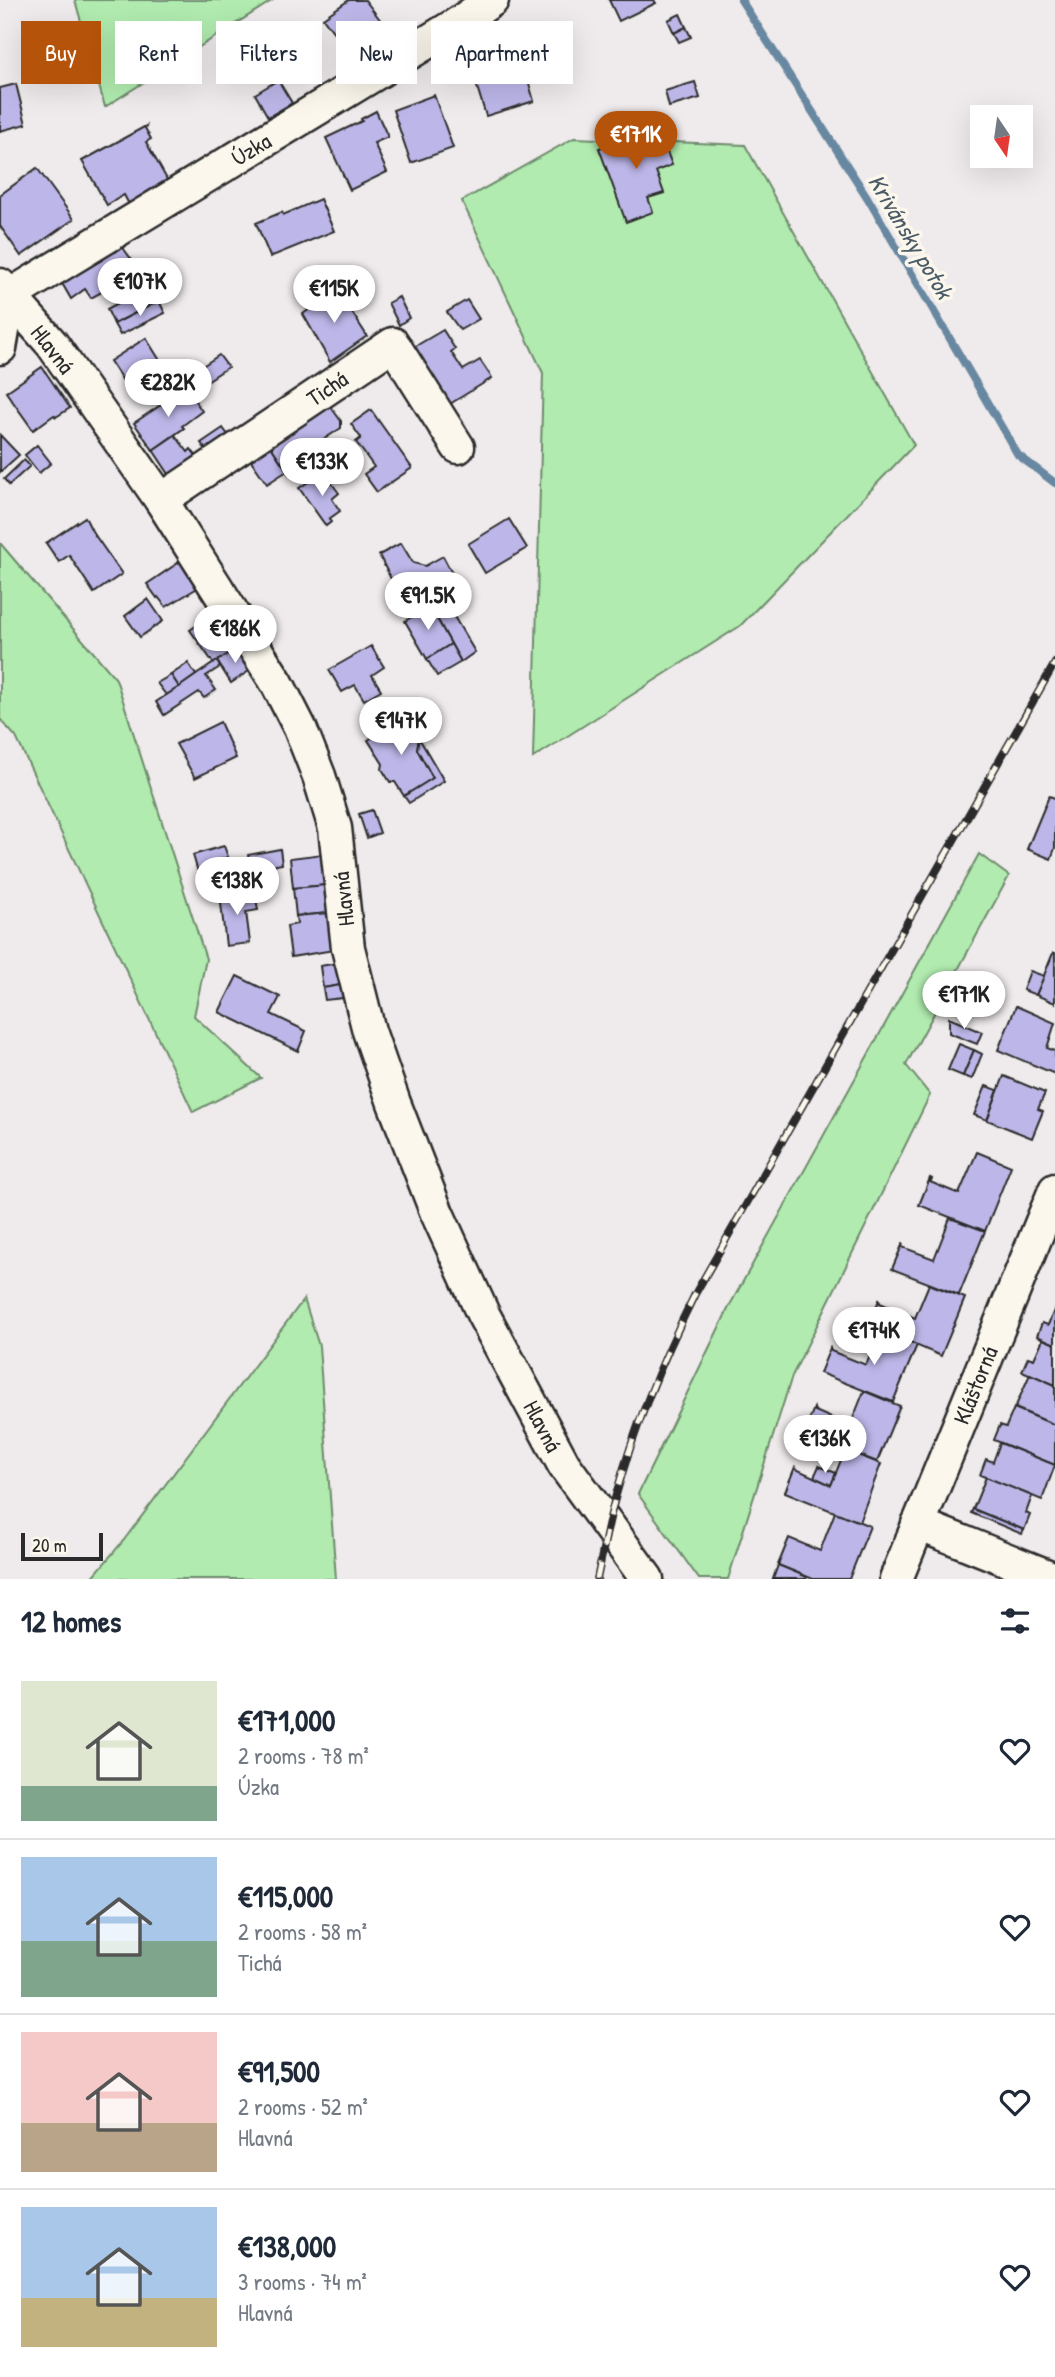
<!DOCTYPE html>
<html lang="en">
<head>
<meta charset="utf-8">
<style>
	:root { --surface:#fff; --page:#f6f6f7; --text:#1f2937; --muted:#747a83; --line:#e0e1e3; --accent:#b45309 }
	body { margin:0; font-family:"Patrick Hand",sans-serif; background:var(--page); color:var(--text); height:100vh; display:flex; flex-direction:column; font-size:26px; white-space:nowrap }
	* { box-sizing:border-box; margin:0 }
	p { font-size:23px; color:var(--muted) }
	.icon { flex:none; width:38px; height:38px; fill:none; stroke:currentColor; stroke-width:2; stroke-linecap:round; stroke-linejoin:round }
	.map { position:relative; height:1579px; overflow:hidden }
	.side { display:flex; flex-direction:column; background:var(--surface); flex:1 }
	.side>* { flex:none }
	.hud { position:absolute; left:21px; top:21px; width:700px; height:63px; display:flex; gap:14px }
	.needle { width:46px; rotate:167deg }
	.fabs { position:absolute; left:970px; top:105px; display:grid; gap:14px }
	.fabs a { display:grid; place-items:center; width:63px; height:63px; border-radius:0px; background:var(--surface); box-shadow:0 7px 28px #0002; font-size:35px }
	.scale { position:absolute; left:21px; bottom:18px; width:82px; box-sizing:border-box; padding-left:7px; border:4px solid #2b2b2b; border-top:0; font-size:19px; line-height:24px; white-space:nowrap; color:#2b2b2b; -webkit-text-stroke:5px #fbf7ec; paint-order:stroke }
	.price { position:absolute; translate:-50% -60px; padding:0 16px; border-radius:24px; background:#fff; color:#222; font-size:23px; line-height:46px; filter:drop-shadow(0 2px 4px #0008) }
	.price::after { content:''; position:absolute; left:50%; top:42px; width:21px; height:16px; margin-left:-10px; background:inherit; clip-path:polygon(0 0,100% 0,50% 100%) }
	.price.active { background:var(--accent); color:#fff }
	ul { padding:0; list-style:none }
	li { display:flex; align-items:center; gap:21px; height:175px; padding:0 21px }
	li+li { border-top:2px solid var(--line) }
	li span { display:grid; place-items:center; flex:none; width:196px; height:140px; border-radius:0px; color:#555 }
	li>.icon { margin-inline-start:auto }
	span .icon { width:84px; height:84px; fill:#fffc; stroke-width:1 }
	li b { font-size:30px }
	h2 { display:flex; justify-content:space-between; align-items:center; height:84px; padding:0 21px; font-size:30px }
	.pill { padding:0 24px; border-radius:0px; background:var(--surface); box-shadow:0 7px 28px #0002; font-size:24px; line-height:63px }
	.pill.active { background:var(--accent); color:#fff }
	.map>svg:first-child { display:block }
	.green { fill:#b1ebaf; stroke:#6e8b6d; stroke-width:2 }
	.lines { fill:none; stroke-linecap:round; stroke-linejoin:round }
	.stream { stroke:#6888a1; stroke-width:8 }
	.building { fill:#bdb7e9; stroke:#2b2b2b; stroke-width:2 }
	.minor-casing { stroke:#2b2b2b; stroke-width:37 }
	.minor { stroke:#fbf7ec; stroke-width:32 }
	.rail-casing { stroke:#2b2b2b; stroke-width:8 }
	.rail { stroke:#fbf7ec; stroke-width:5; stroke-dasharray:16; stroke-linecap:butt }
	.labels { text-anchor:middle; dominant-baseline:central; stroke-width:7; stroke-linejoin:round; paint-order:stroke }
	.street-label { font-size:23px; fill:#2b2b2b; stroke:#fbf7ec }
	.water-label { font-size:24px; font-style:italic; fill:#4a5a66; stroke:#fbf7ec }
</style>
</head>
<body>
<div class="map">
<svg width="1055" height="1579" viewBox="0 0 1055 1579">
	<rect width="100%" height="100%" fill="#efeaeb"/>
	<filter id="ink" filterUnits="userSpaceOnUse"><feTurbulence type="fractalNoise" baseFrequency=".0143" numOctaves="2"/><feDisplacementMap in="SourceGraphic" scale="14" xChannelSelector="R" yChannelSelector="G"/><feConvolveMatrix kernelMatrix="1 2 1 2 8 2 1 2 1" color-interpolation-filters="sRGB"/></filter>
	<g filter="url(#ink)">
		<g class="green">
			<path d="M 75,0 L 273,0 L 105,107 Z"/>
			<path d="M 574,138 L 745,145 L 914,445 L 740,626 L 533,758 L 543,373 L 462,201 Z"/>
			<path d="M 0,543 L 116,679 L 206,959 L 194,1016 L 261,1078 L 193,1112 L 16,737 L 0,719 Z"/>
			<path d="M 979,854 L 1009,876 L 906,1065 L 930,1095 L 792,1376 L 728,1579 L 699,1579 L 638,1494 L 730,1305 Z"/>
			<path d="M 304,1299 L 319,1346 L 336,1579 L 91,1579 L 124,1540 Z"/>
		</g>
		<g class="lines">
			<path class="stream" d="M 741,0 L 867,197 L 1018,455 L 1055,483"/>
		</g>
		<g class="building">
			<path d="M 349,0 L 365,0 L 391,34 L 354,60 L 323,18 Z"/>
			<path d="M 609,0 L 654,0 L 656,3 L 619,21 Z"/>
			<path d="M 680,14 L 686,27 L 674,33 L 668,20 Z"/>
			<path d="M 686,27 L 691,37 L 679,42 L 674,33 Z"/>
			<path d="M 52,34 L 55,47 L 28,54 L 25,41 Z"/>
			<path d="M 519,48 L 534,101 L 486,116 L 470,64 Z"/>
			<path d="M 278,80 L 292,103 L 268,117 L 255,94 Z"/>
			<path d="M 695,82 L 700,98 L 669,107 L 665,91 Z"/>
			<path d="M 16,84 L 26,124 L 0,131 L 0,88 Z"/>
			<path d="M 434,95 L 453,148 L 411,163 L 393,110 Z"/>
			<path d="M 376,111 L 388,137 L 374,143 L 387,172 L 350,190 L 326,138 L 362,121 L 361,119 Z"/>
			<path d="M 146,126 L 145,128 L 151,139 L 146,142 L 173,190 L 133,212 L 124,195 L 107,205 L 82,161 Z"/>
			<path d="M 657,126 L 672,165 L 656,171 L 664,193 L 648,198 L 653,212 L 626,222 L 599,148 Z"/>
			<path d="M 37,168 L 74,219 L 21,256 L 0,226 L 0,195 Z"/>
			<path d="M 320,199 L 334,231 L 270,257 L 256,223 L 282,212 L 283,215 Z"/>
			<path d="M 118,241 L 137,267 L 109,284 L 111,287 L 91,298 L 85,289 L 71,299 L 59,278 Z"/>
			<path d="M 151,285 L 159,301 L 114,324 L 107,309 Z"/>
			<path d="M 337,289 L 367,336 L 330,362 L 303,314 Z"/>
			<path d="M 399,297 L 409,318 L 399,325 L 388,303 Z"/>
			<path d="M 467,300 L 479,319 L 460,330 L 447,312 Z"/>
			<path d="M 159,301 L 165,313 L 120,335 L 114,324 Z"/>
			<path d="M 443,330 L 455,349 L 451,352 L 463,370 L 480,360 L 492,378 L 445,407 L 409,350 Z"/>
			<path d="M 146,338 L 169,375 L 135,399 L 110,361 Z"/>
			<path d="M 219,355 L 228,367 L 198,387 L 189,375 Z"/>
			<path d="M 42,367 L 70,408 L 56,417 L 54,415 L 33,430 L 6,392 Z"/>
			<path d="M 186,388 L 202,411 L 182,426 L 184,428 L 153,450 L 134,423 Z"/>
			<path d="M 328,403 L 341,421 L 341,428 L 303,453 L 308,461 L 289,474 L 268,442 Z"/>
			<path d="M 371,410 L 412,468 L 377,492 L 364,474 L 374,467 L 356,442 L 361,438 L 351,424 Z"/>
			<path d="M 223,428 L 231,439 L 209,454 L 201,443 Z"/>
			<path d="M 0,435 L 19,455 L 0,472 Z"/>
			<path d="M 175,435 L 188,452 L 191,449 L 200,461 L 173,480 L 153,450 Z"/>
			<path d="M 268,442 L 287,471 L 267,484 L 248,456 Z"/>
			<path d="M 37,445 L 51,463 L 39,473 L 25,455 Z"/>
			<path d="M 24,460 L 30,466 L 9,485 L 4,479 Z"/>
			<path d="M 316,477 L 319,482 L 327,477 L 339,493 L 332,499 L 340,511 L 329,519 L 331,522 L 326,526 L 299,488 Z"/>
			<path d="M 85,517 L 92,531 L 122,574 L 94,593 L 69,555 L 59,562 L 46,543 Z"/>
			<path d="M 509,519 L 527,548 L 485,573 L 468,544 Z"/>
			<path d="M 401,543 L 413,563 L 425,566 L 443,556 L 455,579 L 424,598 L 423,596 L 405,607 L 379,555 Z"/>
			<path d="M 181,561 L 199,587 L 166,607 L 158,597 L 157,598 L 147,584 Z"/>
			<path d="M 443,598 L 475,652 L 461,662 L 430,606 Z"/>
			<path d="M 148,599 L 163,621 L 140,637 L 125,616 Z"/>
			<path d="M 430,606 L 451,644 L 427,659 L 405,621 Z"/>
			<path d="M 216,612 L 241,646 L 214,664 L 190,630 Z"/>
			<path d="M 451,644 L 461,662 L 437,676 L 427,659 Z"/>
			<path d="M 241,646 L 252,669 L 231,683 L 217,661 Z"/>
			<path d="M 371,646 L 384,667 L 372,675 L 381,690 L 364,700 L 355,685 L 342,692 L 329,670 Z"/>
			<path d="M 217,661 L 220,667 L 206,676 L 216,690 L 204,698 L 199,692 L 164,715 L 156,702 Z"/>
			<path d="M 188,663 L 196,675 L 179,687 L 171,675 Z"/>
			<path d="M 171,675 L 179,687 L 166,695 L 157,683 Z"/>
			<path d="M 404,718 L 419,738 L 417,749 L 433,778 L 404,796 L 395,782 L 390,782 L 382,769 L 383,764 L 368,740 Z"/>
			<path d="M 220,722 L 236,758 L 195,778 L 176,744 Z"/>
			<path d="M 419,738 L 444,781 L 409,803 L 404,796 L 433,778 L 417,749 Z"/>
			<path d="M 1049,796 L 1055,798 L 1055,848 L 1051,859 L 1027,849 Z"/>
			<path d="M 372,810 L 380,833 L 367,838 L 359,814 Z"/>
			<path d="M 224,846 L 228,857 L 217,861 L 220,873 L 200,879 L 193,855 Z"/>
			<path d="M 280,849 L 282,864 L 250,870 L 248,855 Z"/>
			<path d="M 323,854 L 327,885 L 293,888 L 290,858 Z"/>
			<path d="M 327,885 L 329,913 L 296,916 L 293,888 Z"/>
			<path d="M 255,892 L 258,910 L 246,912 L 250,943 L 226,946 L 220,895 Z"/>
			<path d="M 329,913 L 334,950 L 291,957 L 287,926 L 297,924 L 296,916 Z"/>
			<path d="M 1053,953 L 1055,953 L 1055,1003 L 1036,995 Z"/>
			<path d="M 338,963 L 341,985 L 323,988 L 320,966 Z"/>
			<path d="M 1030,971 L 1044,976 L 1036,995 L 1023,990 Z"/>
			<path d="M 237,976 L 280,997 L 271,1014 L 306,1031 L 298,1051 L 219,1012 Z"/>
			<path d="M 341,985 L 343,998 L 325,1000 L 323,988 Z"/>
			<path d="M 1016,1006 L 1055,1023 L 1047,1048 L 1055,1051 L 1055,1074 L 998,1050 Z"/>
			<path d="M 949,1018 L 982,1032 L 977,1044 L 949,1033 Z"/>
			<path d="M 959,1044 L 974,1050 L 963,1076 L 948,1070 Z"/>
			<path d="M 974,1050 L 982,1054 L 972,1079 L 963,1076 Z"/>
			<path d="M 1004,1076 L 1045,1093 L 1038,1109 L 1043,1111 L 1032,1138 L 987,1120 Z"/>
			<path d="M 986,1086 L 998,1090 L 987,1120 L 974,1115 Z"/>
			<path d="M 977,1152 L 1011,1166 L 985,1231 L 919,1205 L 930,1178 L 932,1179 L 930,1182 L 959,1194 Z"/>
			<path d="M 950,1218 L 985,1231 L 959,1295 L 892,1269 L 903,1243 L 902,1247 L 934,1259 Z"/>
			<path d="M 929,1284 L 965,1298 L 941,1356 L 869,1325 L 879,1300 L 880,1303 L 915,1318 Z"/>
			<path d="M 1055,1308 L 1055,1344 L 1037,1336 L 1042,1323 L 1048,1325 Z"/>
			<path d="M 881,1330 L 917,1345 L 893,1402 L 820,1373 L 830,1348 L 831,1351 L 866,1365 Z"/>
			<path d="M 1043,1339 L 1055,1344 L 1055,1385 L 1022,1371 L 1028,1357 L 1034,1359 Z"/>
			<path d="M 1030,1374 L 1055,1385 L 1055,1425 L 1015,1408 Z"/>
			<path d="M 864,1391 L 900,1406 L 877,1462 L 804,1433 L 814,1408 L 815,1411 L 850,1426 Z"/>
			<path d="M 1014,1408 L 1055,1425 L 1055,1465 L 994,1440 L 1000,1425 L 1006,1427 Z"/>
			<path d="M 1000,1443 L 1055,1465 L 1042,1500 L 980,1475 L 986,1459 L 993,1462 Z"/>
			<path d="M 845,1450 L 881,1464 L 859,1522 L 785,1492 L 795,1467 L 796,1469 L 831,1485 Z"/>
			<path d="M 819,1466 L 836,1473 L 831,1485 L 814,1477 Z"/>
			<path d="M 986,1477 L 1032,1496 L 1026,1513 L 1030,1515 L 1024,1530 L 973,1509 Z"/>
			<path d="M 973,1509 L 1024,1530 L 1022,1534 L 971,1513 Z"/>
			<path d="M 835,1512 L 870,1526 L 849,1579 L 813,1579 L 778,1565 L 789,1538 L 820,1551 Z"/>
			<path d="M 778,1565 L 807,1577 L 806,1579 L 773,1579 Z"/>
		</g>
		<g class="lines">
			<defs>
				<g id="minor">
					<path d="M 0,285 L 52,344 L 161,500 L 277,683 L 300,728 L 319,776 L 335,828 L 348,948 L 369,1031 L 394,1103 L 436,1211 L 483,1314 L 564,1465 L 647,1579"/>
					<path d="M 9,296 L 457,24 L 492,0"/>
					<path d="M 0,348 L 9,296"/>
					<path d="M 161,500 L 393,344 L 458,447"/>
					<path d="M 918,1524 L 1055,1579"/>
					<path d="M 896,1579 L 1055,1190"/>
				</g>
			</defs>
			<use href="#minor" class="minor-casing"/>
			<use href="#minor" class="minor"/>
			<defs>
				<path id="rail" d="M 597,1579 C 603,1551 608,1522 616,1495 C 635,1425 663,1358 695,1294 L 1055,663"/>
			</defs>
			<use href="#rail" class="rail-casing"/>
			<use href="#rail" class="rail"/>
		</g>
	</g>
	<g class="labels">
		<g class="street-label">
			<text transform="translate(251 149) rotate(-31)">Úzka</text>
			<text transform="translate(53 349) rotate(52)">Hlavná</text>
			<text transform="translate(327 388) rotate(-34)">Tichá</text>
			<text transform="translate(343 899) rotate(-96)">Hlavná</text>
			<text transform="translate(975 1385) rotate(-68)">Kláštorná</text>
			<text transform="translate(543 1426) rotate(62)">Hlavná</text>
		</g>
		<g class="water-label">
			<text transform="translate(911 236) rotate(59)">Krivánsky potok</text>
		</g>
	</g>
</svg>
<div class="fabs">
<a><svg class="needle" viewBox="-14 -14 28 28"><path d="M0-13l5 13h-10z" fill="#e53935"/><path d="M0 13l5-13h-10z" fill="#747a83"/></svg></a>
</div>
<div class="scale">20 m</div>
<b class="price active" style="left:636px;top:171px">€171K</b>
<b class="price" style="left:140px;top:318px">€107K</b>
<b class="price" style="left:334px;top:325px">€115K</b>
<b class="price" style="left:168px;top:419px">€282K</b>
<b class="price" style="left:322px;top:498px">€133K</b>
<b class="price" style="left:428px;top:632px">€91.5K</b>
<b class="price" style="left:235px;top:665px">€186K</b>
<b class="price" style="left:401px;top:757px">€147K</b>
<b class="price" style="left:237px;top:917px">€138K</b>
<b class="price" style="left:964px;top:1031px">€171K</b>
<b class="price" style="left:874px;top:1367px">€174K</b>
<b class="price" style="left:825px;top:1475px">€136K</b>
<div class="hud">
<a class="pill active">Buy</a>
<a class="pill">Rent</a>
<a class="pill">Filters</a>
<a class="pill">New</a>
<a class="pill">Apartment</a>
</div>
</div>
<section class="side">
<h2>12 homes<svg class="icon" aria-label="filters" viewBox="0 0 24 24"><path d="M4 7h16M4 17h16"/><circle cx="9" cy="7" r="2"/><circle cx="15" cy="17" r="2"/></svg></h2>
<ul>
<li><span style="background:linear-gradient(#dfe7d0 75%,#7fa58c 0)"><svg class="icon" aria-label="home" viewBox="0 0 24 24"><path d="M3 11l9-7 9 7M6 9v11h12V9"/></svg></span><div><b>€171,000</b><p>2 rooms · 78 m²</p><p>Úzka</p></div><svg class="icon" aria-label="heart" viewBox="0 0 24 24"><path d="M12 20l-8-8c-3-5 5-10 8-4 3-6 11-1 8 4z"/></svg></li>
<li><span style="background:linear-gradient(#a9c7e8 60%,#7fa58c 0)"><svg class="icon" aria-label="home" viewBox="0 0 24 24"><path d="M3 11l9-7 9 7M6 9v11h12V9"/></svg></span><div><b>€115,000</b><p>2 rooms · 58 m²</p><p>Tichá</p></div><svg class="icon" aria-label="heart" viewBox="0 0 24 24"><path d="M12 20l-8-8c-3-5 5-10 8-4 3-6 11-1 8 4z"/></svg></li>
<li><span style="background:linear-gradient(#f6c9c9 65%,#b9a48a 0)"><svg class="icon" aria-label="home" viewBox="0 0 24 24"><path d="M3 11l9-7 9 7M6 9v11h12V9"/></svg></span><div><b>€91,500</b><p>2 rooms · 52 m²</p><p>Hlavná</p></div><svg class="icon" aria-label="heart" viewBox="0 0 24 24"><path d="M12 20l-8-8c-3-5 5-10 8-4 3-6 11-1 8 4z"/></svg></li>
<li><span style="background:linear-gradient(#a9c7e8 65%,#c2b280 0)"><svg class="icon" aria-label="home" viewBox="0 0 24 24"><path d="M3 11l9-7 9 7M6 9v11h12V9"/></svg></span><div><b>€138,000</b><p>3 rooms · 74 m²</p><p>Hlavná</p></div><svg class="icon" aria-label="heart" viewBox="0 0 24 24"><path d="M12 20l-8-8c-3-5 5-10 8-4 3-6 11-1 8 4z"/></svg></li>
</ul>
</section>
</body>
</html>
